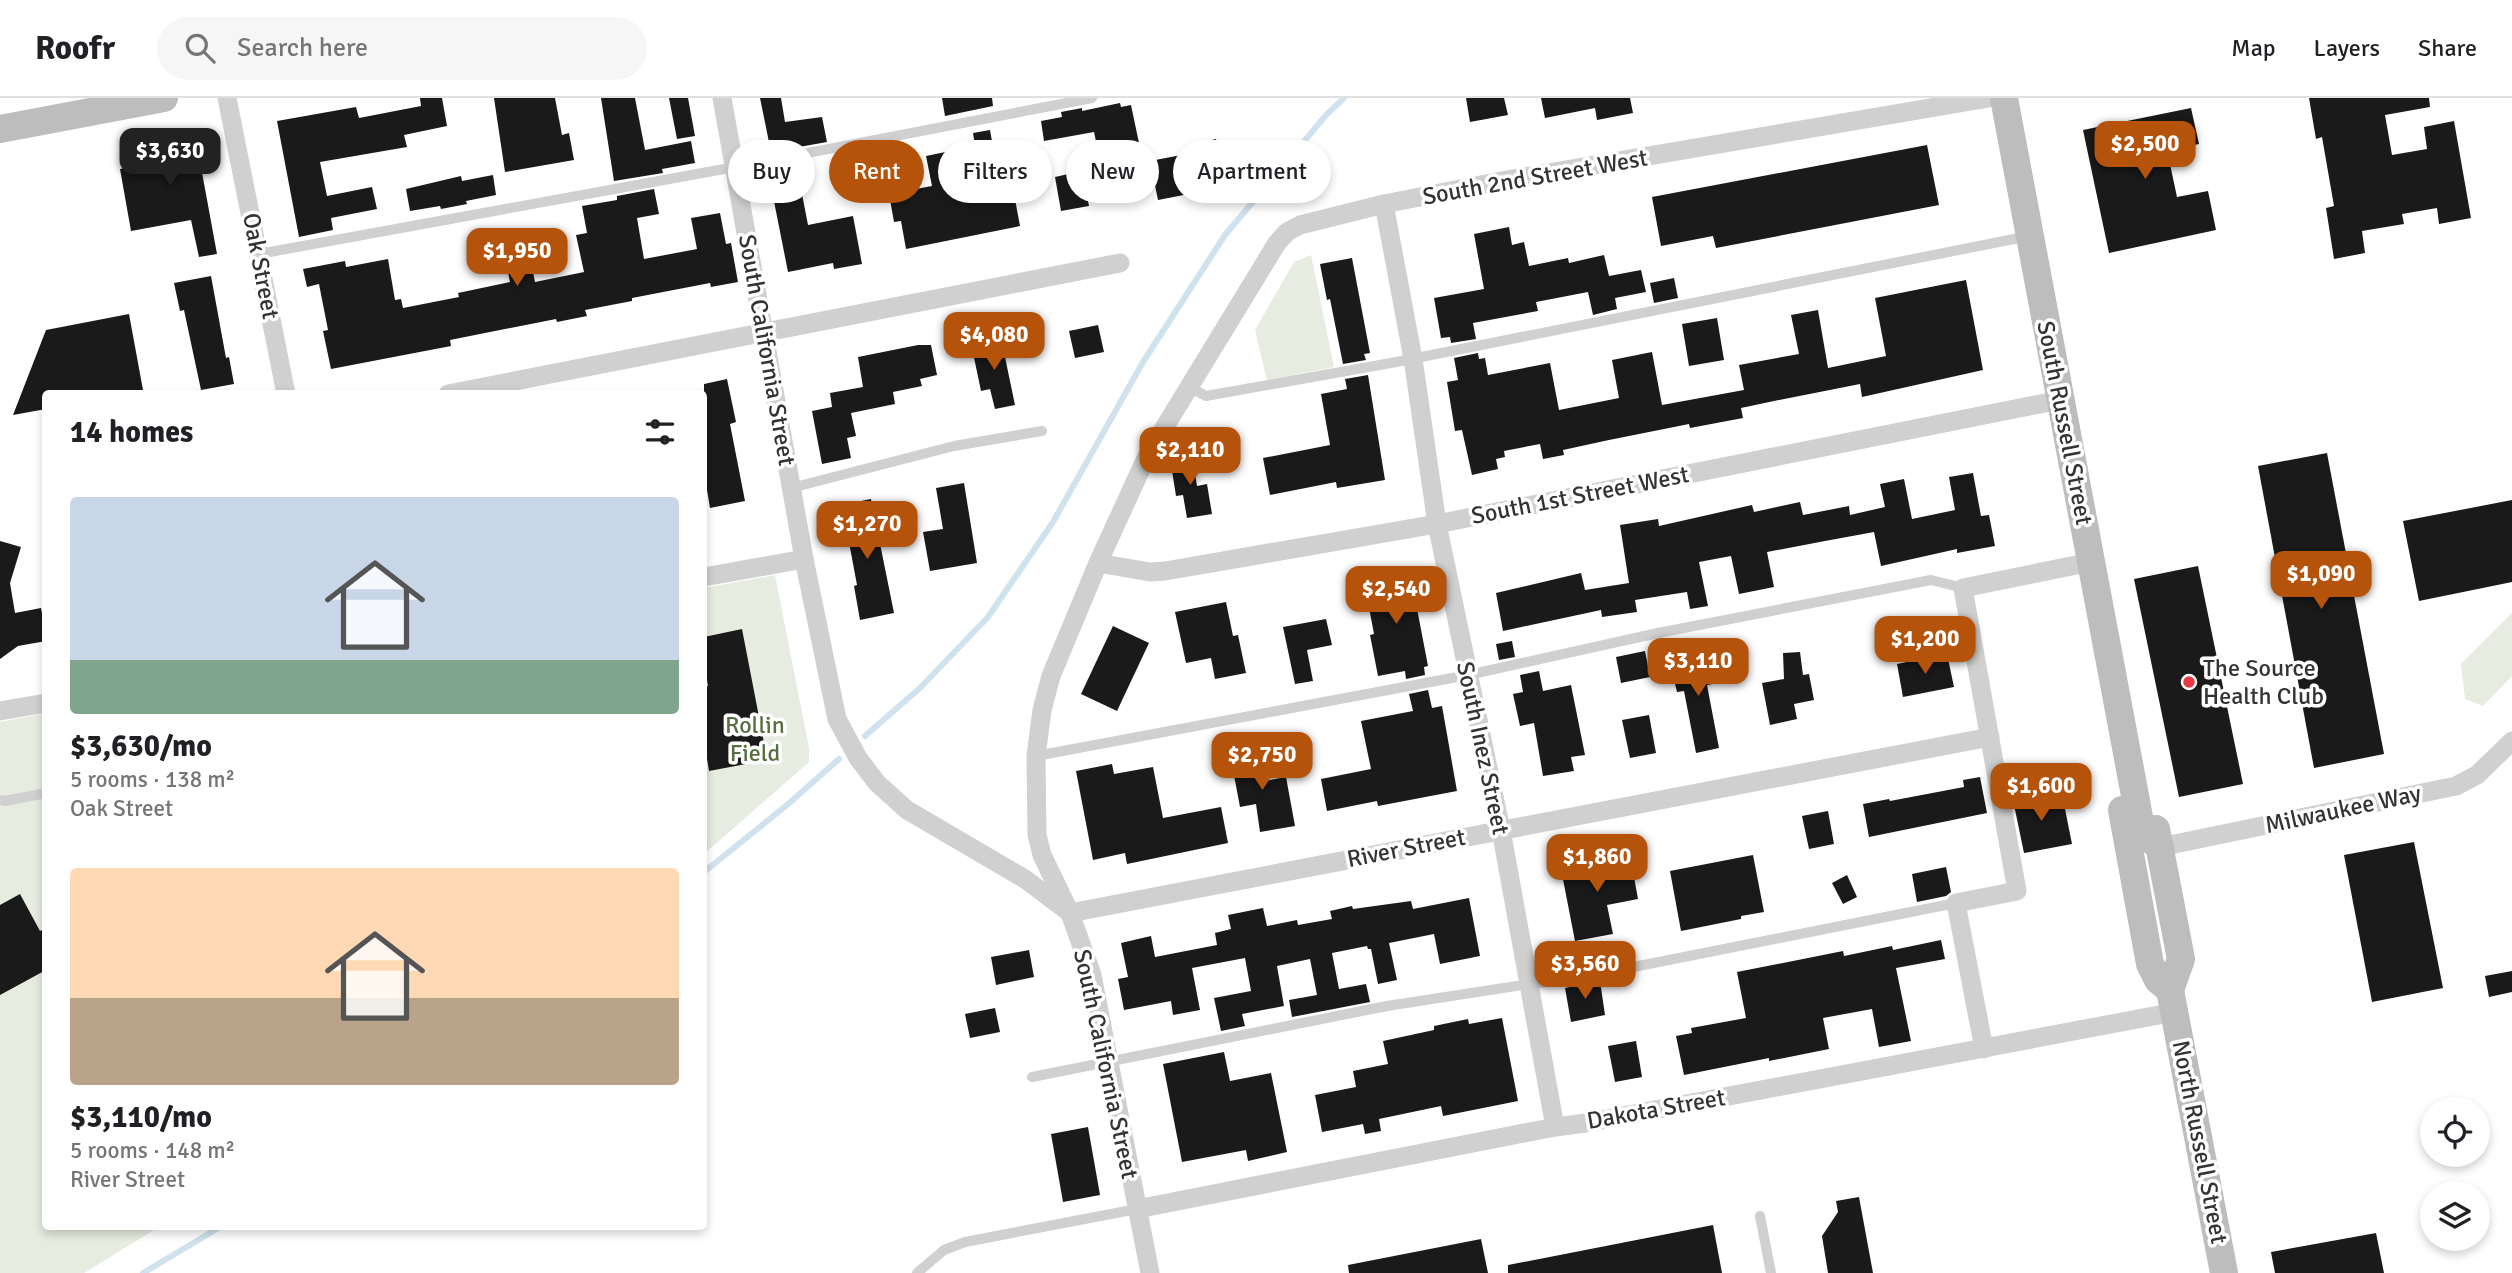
<!DOCTYPE html>
<html lang="en">
<head>
<meta charset="utf-8">
<style>
	:root { --surface:#fff; --page:#f6f6f6; --text:#202124; --muted:#757577; --line:#e0e0e0; --accent:#b45309 }
	body { margin:0; font-family:Signika,sans-serif; background:var(--page); color:var(--text); height:100vh; display:flex; flex-direction:column; font-size:26px; white-space:nowrap }
	* { box-sizing:border-box; margin:0 }
	p { font-size:23px; color:var(--muted) }
	.icon { flex:none; width:38px; height:38px; fill:none; stroke:currentColor; stroke-width:2; stroke-linecap:round; stroke-linejoin:round }
	.map { position:relative; flex:1; overflow:hidden }
	.details { position:absolute; left:42px; top:292px; width:665px; height:840px; display:flex; flex-direction:column; background:var(--surface); border-radius:7px; box-shadow:0 4px 10px #0003 }
	.details>* { flex:none }
	.hud { position:absolute; left:728px; top:42px; width:665px; height:63px; display:flex; gap:14px }
	.buttons { position:absolute; left:2420px; top:999px; display:grid; gap:14px }
	.buttons a { display:grid; place-items:center; width:70px; height:70px; border-radius:50%; background:var(--surface); box-shadow:0 4px 10px #0003; font-size:35px }
	.price { position:absolute; translate:-50% -60px; padding:0 16px; border-radius:14px; background:var(--accent); color:#fff; font-size:23px; line-height:46px; filter:drop-shadow(0 2px 4px #0008) }
	.price::after { content:''; position:absolute; left:50%; top:42px; width:21px; height:16px; margin-left:-10px; background:inherit; clip-path:polygon(0 0,100% 0,50% 100%) }
	.price.current { background:#222; color:#fff }
	ul { padding:0; list-style:none }
	li { display:grid; align-content:center; gap:14px; height:371px; padding:0 28px }
	li span { display:grid; place-items:center; height:217px; border-radius:7px; color:#555 }
	li>.icon { margin-inline-start:auto }
	span .icon { width:126px; height:126px; fill:#fffc; stroke-width:1 }
	li b { font-size:30px }
	h2 { display:flex; justify-content:space-between; align-items:center; height:84px; padding:0 28px; font-size:30px }
	.tag { padding:0 24px; border-radius:32px; background:var(--surface); box-shadow:0 4px 10px #0003; font-size:24px; line-height:63px }
	.tag.current { background:var(--accent); color:#fff }
	header { display:flex; align-items:center; gap:42px; box-sizing:border-box; height:98px; padding:0 35px; background:var(--surface); border-bottom:2px solid var(--line) }
	header strong { font-size:33px }
	nav { display:flex; gap:38px; margin-inline-start:auto; font-size:24px }
	.search { width:490px; height:63px; background:var(--page); display:flex; align-items:center; gap:18px; box-sizing:border-box; padding:0 24px; border-radius:38px; color:var(--muted); font-size:26px }
	.map>svg:first-child { display:block }
	.green { fill:#e6ecdf }
	.lines { fill:none; stroke-linecap:round; stroke-linejoin:round }
	.stream { stroke:#cfe2ee; stroke-width:6 }
	.building { fill:#1a1a1a }
	.lane { stroke:#d0d0d0; stroke-width:10 }
	.street { stroke:#d0d0d0; stroke-width:19 }
	.secondary { stroke:#bdbdbd; stroke-width:28 }
	.poi-dot { fill:#e63946; stroke:#fff; stroke-width:2.5 }
	.labels { text-anchor:middle; dominant-baseline:central; stroke-width:7; stroke-linejoin:round; paint-order:stroke }
	.street-label { font-size:24px; fill:#333; stroke:#fff }
	.poi-label { font-size:24px; fill:#333; stroke:#fff; text-anchor:start }
	.park-label { font-size:24px; fill:#56703f; stroke:#fff }
</style>
</head>
<body>
<header>
<strong>Roofr</strong>
<div class="search"><svg class="icon" aria-label="search" viewBox="0 0 24 24"><circle cx="10" cy="10" r="6"/><path d="M15 15l6 6"/></svg>Search here</div>
<nav><a>Map</a><a>Layers</a><a>Share</a></nav>
</header>
<div class="map">
<svg width="2512" height="1175" viewBox="0 0 2512 1175">
	<rect width="100%" height="100%" fill="#fff"/>
	<g class="green">
		<path d="M 1311,157 L 1334,269 L 1267,282 L 1255,232 L 1294,164 Z"/>
		<path d="M 775,477 L 809,650 L 809,664 L 704,756 L 704,490 Z"/>
		<path d="M 2512,515 L 2512,578 L 2483,608 L 2465,601 L 2461,566 Z"/>
		<path d="M 45,615 L 46,1129 L 159,1129 L 84,1175 L 0,1175 L 0,624 Z"/>
	</g>
	<g class="lines">
		<g class="stream">
			<path d="M 865,638 L 920,590 L 988,519 L 1053,424 L 1143,264 L 1225,137 L 1327,16 L 1344,0"/>
			<path d="M 704,774 L 787,707 L 839,661"/>
			<path d="M 143,1175 L 220,1129"/>
		</g>
	</g>
	<g class="building">
		<path d="M 420,0 L 442,0 L 447,28 L 404,37 L 407,49 L 320,64 L 327,98 L 372,89 L 377,111 L 331,120 L 333,132 L 299,139 L 277,23 L 356,9 L 359,20 L 421,8 Z"/>
		<path d="M 494,0 L 555,0 L 562,37 L 569,35 L 574,62 L 505,74 Z"/>
		<path d="M 601,0 L 635,0 L 645,52 L 691,43 L 695,65 L 662,71 L 663,75 L 614,83 Z"/>
		<path d="M 669,0 L 688,0 L 695,38 L 677,41 Z"/>
		<path d="M 760,0 L 781,0 L 785,24 L 822,19 L 827,44 L 771,54 Z"/>
		<path d="M 942,0 L 992,0 L 993,8 L 945,18 Z"/>
		<path d="M 1466,0 L 1504,0 L 1508,17 L 1470,24 Z"/>
		<path d="M 1541,0 L 1630,0 L 1633,15 L 1597,22 L 1595,10 L 1545,20 Z"/>
		<path d="M 2309,0 L 2429,0 L 2430,9 L 2385,17 L 2392,57 L 2427,51 L 2424,29 L 2454,23 L 2471,120 L 2439,126 L 2437,110 L 2402,116 L 2404,126 L 2362,133 L 2365,155 L 2334,161 L 2326,110 L 2334,108 L 2322,39 L 2316,41 Z"/>
		<path d="M 1120,5 L 1121,9 L 1131,7 L 1139,45 L 1098,53 L 1094,34 L 1044,43 L 1041,23 L 1062,19 L 1061,14 L 1082,10 L 1082,13 Z"/>
		<path d="M 2191,10 L 2199,46 L 2167,52 L 2177,99 L 2208,93 L 2216,132 L 2109,155 L 2083,32 Z"/>
		<path d="M 194,31 L 217,156 L 199,159 L 191,122 L 131,133 L 120,71 L 142,67 L 138,42 Z"/>
		<path d="M 990,32 L 997,72 L 1009,69 L 1020,128 L 906,151 L 901,123 L 894,124 L 889,96 L 932,88 L 926,58 L 975,48 L 973,35 Z"/>
		<path d="M 1216,41 L 1223,72 L 1191,79 L 1194,95 L 1158,102 L 1150,63 L 1197,54 L 1196,46 Z"/>
		<path d="M 1927,47 L 1939,107 L 1716,150 L 1713,138 L 1661,148 L 1652,99 Z"/>
		<path d="M 856,58 L 859,77 L 836,81 L 833,62 Z"/>
		<path d="M 796,65 L 808,127 L 853,118 L 862,166 L 834,171 L 833,165 L 788,174 L 768,73 L 774,72 L 774,69 Z"/>
		<path d="M 895,68 L 900,92 L 880,96 L 876,72 Z"/>
		<path d="M 1082,73 L 1089,108 L 1061,113 L 1055,79 Z"/>
		<path d="M 493,77 L 496,97 L 466,103 L 467,106 L 441,111 L 440,108 L 410,113 L 406,91 L 461,78 L 462,83 Z"/>
		<path d="M 654,91 L 659,116 L 637,120 L 644,161 L 697,151 L 691,120 L 720,115 L 726,146 L 731,145 L 738,184 L 711,189 L 710,185 L 632,200 L 632,203 L 585,212 L 587,218 L 557,224 L 556,221 L 450,242 L 451,248 L 331,271 L 323,233 L 328,232 L 319,186 L 307,189 L 303,171 L 345,163 L 346,169 L 388,161 L 395,202 L 401,201 L 403,210 L 459,199 L 458,195 L 510,184 L 507,169 L 531,164 L 535,184 L 584,174 L 576,137 L 587,135 L 582,108 L 617,102 L 617,98 Z"/>
		<path d="M 1509,129 L 1512,147 L 1524,144 L 1529,168 L 1568,160 L 1569,165 L 1604,157 L 1609,178 L 1641,172 L 1646,194 L 1615,200 L 1617,211 L 1593,217 L 1588,194 L 1536,204 L 1538,213 L 1473,225 L 1476,241 L 1451,245 L 1450,239 L 1441,240 L 1434,200 L 1484,191 L 1474,136 Z"/>
		<path d="M 1352,160 L 1370,255 L 1364,256 L 1366,262 L 1343,266 L 1330,201 L 1327,202 L 1320,166 Z"/>
		<path d="M 211,178 L 226,260 L 229,259 L 234,286 L 201,292 L 184,212 L 180,213 L 174,185 Z"/>
		<path d="M 1674,180 L 1678,200 L 1654,205 L 1650,185 Z"/>
		<path d="M 1966,182 L 1983,272 L 1862,299 L 1860,286 L 1774,303 L 1741,310 L 1743,320 L 1690,330 L 1689,326 L 1609,342 L 1563,352 L 1564,357 L 1543,361 L 1540,346 L 1504,353 L 1505,359 L 1496,361 L 1498,371 L 1472,377 L 1462,332 L 1455,333 L 1447,284 L 1458,282 L 1454,260 L 1478,255 L 1479,261 L 1485,260 L 1488,277 L 1550,265 L 1559,312 L 1619,300 L 1612,262 L 1652,254 L 1662,307 L 1744,292 L 1739,267 L 1799,256 L 1791,217 L 1818,212 L 1828,270 L 1886,258 L 1875,200 Z"/>
		<path d="M 129,216 L 143,292 L 124,296 L 46,296 L 46,311 L 13,317 L 46,232 Z"/>
		<path d="M 1717,220 L 1724,262 L 1689,268 L 1682,226 Z"/>
		<path d="M 1098,227 L 1104,254 L 1075,260 L 1069,233 Z"/>
		<path d="M 1001,240 L 1015,307 L 995,311 L 990,291 L 981,293 L 971,245 Z"/>
		<path d="M 918,247 L 931,247 L 937,277 L 920,281 L 922,288 L 893,294 L 895,306 L 851,315 L 856,338 L 847,340 L 851,360 L 822,366 L 812,313 L 832,309 L 830,295 L 863,289 L 858,259 Z"/>
		<path d="M 1368,277 L 1385,382 L 1337,390 L 1336,384 L 1270,397 L 1263,360 L 1330,347 L 1321,296 L 1347,291 L 1345,281 Z"/>
		<path d="M 727,281 L 736,324 L 730,326 L 745,403 L 710,410 L 704,374 L 704,286 Z"/>
		<path d="M 2327,355 L 2384,656 L 2314,670 L 2258,368 Z"/>
		<path d="M 1192,357 L 1197,388 L 1207,386 L 1212,416 L 1187,420 L 1183,397 L 1176,398 L 1170,360 Z"/>
		<path d="M 1973,375 L 1981,418 L 1989,417 L 1995,448 L 1957,455 L 1957,451 L 1881,468 L 1874,434 L 1825,443 L 1767,454 L 1774,489 L 1739,496 L 1731,458 L 1699,464 L 1708,508 L 1690,511 L 1687,494 L 1635,502 L 1637,514 L 1602,519 L 1601,512 L 1503,533 L 1496,495 L 1581,475 L 1585,492 L 1629,485 L 1620,427 L 1658,421 L 1659,428 L 1752,407 L 1754,414 L 1800,404 L 1803,417 L 1849,408 L 1850,417 L 1885,409 L 1880,386 L 1904,381 L 1912,421 L 1955,412 L 1949,379 Z"/>
		<path d="M 964,385 L 977,465 L 930,473 L 923,434 L 943,431 L 936,390 Z"/>
		<path d="M 871,401 L 894,515 L 860,522 L 854,488 L 857,487 L 842,407 Z"/>
		<path d="M 2512,402 L 2512,484 L 2419,503 L 2403,423 Z"/>
		<path d="M 0,443 L 21,449 L 10,485 L 15,515 L 41,510 L 46,536 L 46,543 L 18,548 L 0,561 Z"/>
		<path d="M 2198,468 L 2243,686 L 2179,699 L 2134,481 Z"/>
		<path d="M 1410,474 L 1428,568 L 1424,569 L 1425,577 L 1406,581 L 1405,573 L 1378,578 L 1370,537 L 1374,536 L 1364,483 Z"/>
		<path d="M 1226,504 L 1233,538 L 1238,537 L 1246,575 L 1215,581 L 1211,560 L 1186,565 L 1175,514 Z"/>
		<path d="M 1326,521 L 1332,547 L 1307,552 L 1313,583 L 1295,586 L 1283,529 Z"/>
		<path d="M 1113,528 L 1149,545 L 1117,613 L 1081,596 Z"/>
		<path d="M 742,531 L 765,650 L 743,654 L 746,666 L 709,673 L 704,642 L 704,589 L 708,588 L 704,565 L 704,539 Z"/>
		<path d="M 1512,543 L 1515,559 L 1499,562 L 1496,546 Z"/>
		<path d="M 1645,553 L 1650,579 L 1621,585 L 1616,559 Z"/>
		<path d="M 1800,554 L 1803,577 L 1809,576 L 1814,602 L 1794,606 L 1797,621 L 1770,627 L 1762,585 L 1784,581 L 1783,555 Z"/>
		<path d="M 1712,556 L 1718,585 L 1707,587 L 1719,650 L 1696,655 L 1684,593 L 1677,594 L 1670,565 Z"/>
		<path d="M 1947,556 L 1954,589 L 1903,599 L 1897,566 Z"/>
		<path d="M 1539,573 L 1543,593 L 1571,587 L 1585,657 L 1571,659 L 1574,673 L 1543,678 L 1534,625 L 1520,628 L 1513,596 L 1523,594 L 1520,577 Z"/>
		<path d="M 1428,592 L 1432,610 L 1442,608 L 1457,693 L 1378,708 L 1377,703 L 1327,713 L 1321,681 L 1371,671 L 1361,623 L 1413,613 L 1409,596 Z"/>
		<path d="M 1649,617 L 1656,655 L 1630,660 L 1622,622 Z"/>
		<path d="M 1259,651 L 1265,683 L 1286,679 L 1295,728 L 1260,734 L 1256,706 L 1240,709 L 1230,656 Z"/>
		<path d="M 1112,666 L 1114,676 L 1153,669 L 1163,720 L 1221,709 L 1228,745 L 1127,766 L 1125,755 L 1093,762 L 1076,673 Z"/>
		<path d="M 1980,679 L 1987,715 L 1869,739 L 1863,706 L 1889,701 L 1890,703 L 1964,689 L 1963,682 Z"/>
		<path d="M 2038,692 L 2041,710 L 2064,706 L 2072,746 L 2024,755 L 2012,697 Z"/>
		<path d="M 1828,713 L 1834,746 L 1809,751 L 1802,718 Z"/>
		<path d="M 2414,744 L 2443,890 L 2372,904 L 2344,757 Z"/>
		<path d="M 1630,757 L 1638,801 L 1607,807 L 1613,836 L 1575,843 L 1561,771 Z"/>
		<path d="M 1753,757 L 1764,814 L 1741,818 L 1741,821 L 1681,833 L 1670,773 Z"/>
		<path d="M 1946,769 L 1951,794 L 1946,798 L 1917,804 L 1912,776 Z"/>
		<path d="M 1847,777 L 1857,799 L 1843,806 L 1832,785 Z"/>
		<path d="M 20,796 L 40,833 L 46,830 L 46,872 L 0,897 L 0,807 Z"/>
		<path d="M 1469,800 L 1480,858 L 1440,866 L 1434,836 L 1389,845 L 1397,882 L 1378,886 L 1371,851 L 1368,851 L 1367,848 L 1332,855 L 1339,891 L 1366,886 L 1370,904 L 1292,919 L 1289,902 L 1317,897 L 1310,861 L 1277,868 L 1284,908 L 1242,916 L 1245,928 L 1221,933 L 1214,900 L 1251,893 L 1245,860 L 1192,870 L 1200,912 L 1173,917 L 1171,903 L 1124,912 L 1118,881 L 1128,879 L 1121,845 L 1151,838 L 1155,859 L 1217,847 L 1215,835 L 1231,831 L 1228,817 L 1263,810 L 1267,828 L 1297,822 L 1298,827 L 1332,821 L 1330,813 L 1352,808 L 1353,811 L 1411,803 L 1413,811 Z"/>
		<path d="M 1941,842 L 1945,861 L 1896,870 L 1911,943 L 1879,949 L 1872,911 L 1823,920 L 1829,951 L 1769,963 L 1769,960 L 1684,977 L 1676,938 L 1692,935 L 1691,930 L 1746,920 L 1737,874 L 1843,853 L 1844,858 L 1892,848 L 1893,852 Z"/>
		<path d="M 1029,852 L 1034,879 L 996,887 L 991,859 Z"/>
		<path d="M 2512,873 L 2512,894 L 2489,899 L 2485,878 Z"/>
		<path d="M 1600,883 L 1605,917 L 1571,924 L 1565,890 Z"/>
		<path d="M 995,910 L 1000,934 L 970,940 L 965,916 Z"/>
		<path d="M 1502,920 L 1518,1003 L 1443,1018 L 1441,1008 L 1379,1021 L 1381,1033 L 1365,1036 L 1363,1026 L 1322,1034 L 1315,997 L 1356,989 L 1353,973 L 1388,966 L 1383,943 L 1434,932 L 1434,928 L 1468,921 L 1469,926 Z"/>
		<path d="M 1636,943 L 1642,979 L 1615,984 L 1608,948 Z"/>
		<path d="M 1224,954 L 1230,983 L 1271,975 L 1287,1054 L 1248,1063 L 1246,1052 L 1182,1064 L 1163,966 Z"/>
		<path d="M 1088,1029 L 1100,1097 L 1063,1104 L 1051,1036 Z"/>
		<path d="M 1859,1099 L 1873,1175 L 1828,1175 L 1822,1138 L 1838,1114 L 1836,1103 Z"/>
		<path d="M 1713,1127 L 1722,1175 L 1508,1175 L 1508,1167 Z"/>
		<path d="M 2376,1135 L 2384,1175 L 2275,1175 L 2271,1154 Z"/>
		<path d="M 1481,1141 L 1488,1175 L 1349,1175 L 1348,1167 Z"/>
	</g>
	<g class="lines">
		<g class="lane">
			<path d="M 259,156 L 735,69 L 1092,0"/>
			<path d="M 1189,289 L 1206,298 L 1391,265 L 2029,138"/>
			<path d="M 791,390 L 954,348 L 1042,333"/>
			<path d="M 1036,658 L 1468,577 L 1658,535 L 1931,482 L 1963,490"/>
			<path d="M 0,702 L 5,703 L 46,695"/>
			<path d="M 1032,979 L 1387,908 L 1529,886 L 1568,882 L 1956,805"/>
			<path d="M 1760,1118 L 1771,1175"/>
			<path d="M 917,1175 L 944,1152 L 965,1144 L 1137,1111"/>
		</g>
		<g class="street">
			<path d="M 227,0 L 286,296"/>
			<path d="M 722,0 L 804,461 L 837,621 L 858,660 L 877,685 L 907,712 L 1025,781 L 1070,815 L 1092,877 L 1150,1175"/>
			<path d="M 1989,0 L 1501,83 L 1384,106 L 1300,127 L 1287,134 L 1277,145 L 1147,358 L 1098,465 L 1051,578 L 1042,612 L 1036,658 L 1037,737 L 1042,757 L 1070,815 L 1990,639"/>
			<path d="M 1384,106 L 1413,261 L 1437,426 L 1501,732 L 1555,1029"/>
			<path d="M 448,296 L 1120,165"/>
			<path d="M 1098,465 L 1150,474 L 1165,473 L 1437,426 L 2060,302"/>
			<path d="M 704,479 L 804,461"/>
			<path d="M 0,613 L 46,605"/>
			<path d="M 2160,749 L 2456,688 L 2477,677 L 2512,643"/>
			<path d="M 1984,951 L 1956,805 L 2017,793 L 1963,490 L 2091,464"/>
			<path d="M 1137,1111 L 1555,1029 L 1586,1025 L 2175,914"/>
		</g>
		<g class="secondary">
			<path d="M 2004,0 L 2142,735 L 2160,749"/>
			<path d="M 0,31 L 164,0"/>
			<path d="M 2122,712 L 2150,866 L 2158,882 L 2170,892 L 2224,1175"/>
			<path d="M 2156,731 L 2181,861 L 2170,892"/>
		</g>
	</g>
	<circle class="poi-dot" cx="2189" cy="584" r="7"/>
	<g class="labels">
		<g class="street-label">
			<text transform="translate(1535 79) rotate(-10)">South 2nd Street West</text>
			<text transform="translate(261 168) rotate(79)">Oak Street</text>
			<text transform="translate(767 252) rotate(80)">South California Street</text>
			<text transform="translate(2065 325) rotate(79)">South Russell Street</text>
			<text transform="translate(1580 397) rotate(-11)">South 1st Street West</text>
			<text transform="translate(1483 650) rotate(78)">South Inez Street</text>
			<text transform="translate(2343 711) rotate(-12)">Milwaukee Way</text>
			<text transform="translate(1406 750) rotate(-11)">River Street</text>
			<text transform="translate(1106 966) rotate(78)">South California Street</text>
			<text transform="translate(1656 1011) rotate(-10)">Dakota Street</text>
			<text transform="translate(2200 1044) rotate(79)">North Russell Street</text>
		</g>
		<g class="poi-label">
			<text x="2203" y="570">The Source<tspan x="2203" dy="28">Health Club</tspan></text>
		</g>
		<g class="park-label">
			<text x="755" y="627">Rollin<tspan x="755" dy="28">Field</tspan></text>
		</g>
	</g>
</svg>
<div class="buttons">
<a><svg class="icon" aria-label="locate" viewBox="0 0 24 24"><circle cx="12" cy="12" r="6"/><path d="M12 2v4M12 18v4M2 12h4M18 12h4"/></svg></a>
<a><svg class="icon" aria-label="layers" viewBox="0 0 24 24"><path d="M12 4l9 5-9 5-9-5zM3 14l9 5 9-5"/></svg></a>
</div>
<b class="price" style="left:2145px;top:83px">$2,500</b>
<b class="price current" style="left:170px;top:90px">$3,630</b>
<b class="price" style="left:517px;top:190px">$1,950</b>
<b class="price" style="left:994px;top:274px">$4,080</b>
<b class="price" style="left:1190px;top:389px">$2,110</b>
<b class="price" style="left:867px;top:463px">$1,270</b>
<b class="price" style="left:2321px;top:513px">$1,090</b>
<b class="price" style="left:1396px;top:528px">$2,540</b>
<b class="price" style="left:1925px;top:578px">$1,200</b>
<b class="price" style="left:1698px;top:600px">$3,110</b>
<b class="price" style="left:1262px;top:694px">$2,750</b>
<b class="price" style="left:2041px;top:725px">$1,600</b>
<b class="price" style="left:1597px;top:796px">$1,860</b>
<b class="price" style="left:1585px;top:903px">$3,560</b>
<div class="hud">
<a class="tag">Buy</a>
<a class="tag current">Rent</a>
<a class="tag">Filters</a>
<a class="tag">New</a>
<a class="tag">Apartment</a>
</div>
<section class="details">
<h2>14 homes<svg class="icon" aria-label="filters" viewBox="0 0 24 24"><path d="M4 7h16M4 17h16"/><circle cx="9" cy="7" r="2"/><circle cx="15" cy="17" r="2"/></svg></h2>
<ul>
<li><span style="background:linear-gradient(#c9d6e8 75%,#7fa58c 0)"><svg class="icon" aria-label="home" viewBox="0 0 24 24"><path d="M3 11l9-7 9 7M6 9v11h12V9"/></svg></span><div><b>$3,630/mo</b><p>5 rooms · 138 m²</p><p>Oak Street</p></div></li>
<li><span style="background:linear-gradient(#ffd9b3 60%,#b9a48a 0)"><svg class="icon" aria-label="home" viewBox="0 0 24 24"><path d="M3 11l9-7 9 7M6 9v11h12V9"/></svg></span><div><b>$3,110/mo</b><p>5 rooms · 148 m²</p><p>River Street</p></div></li>
</ul>
</section>
</div>
</body>
</html>
